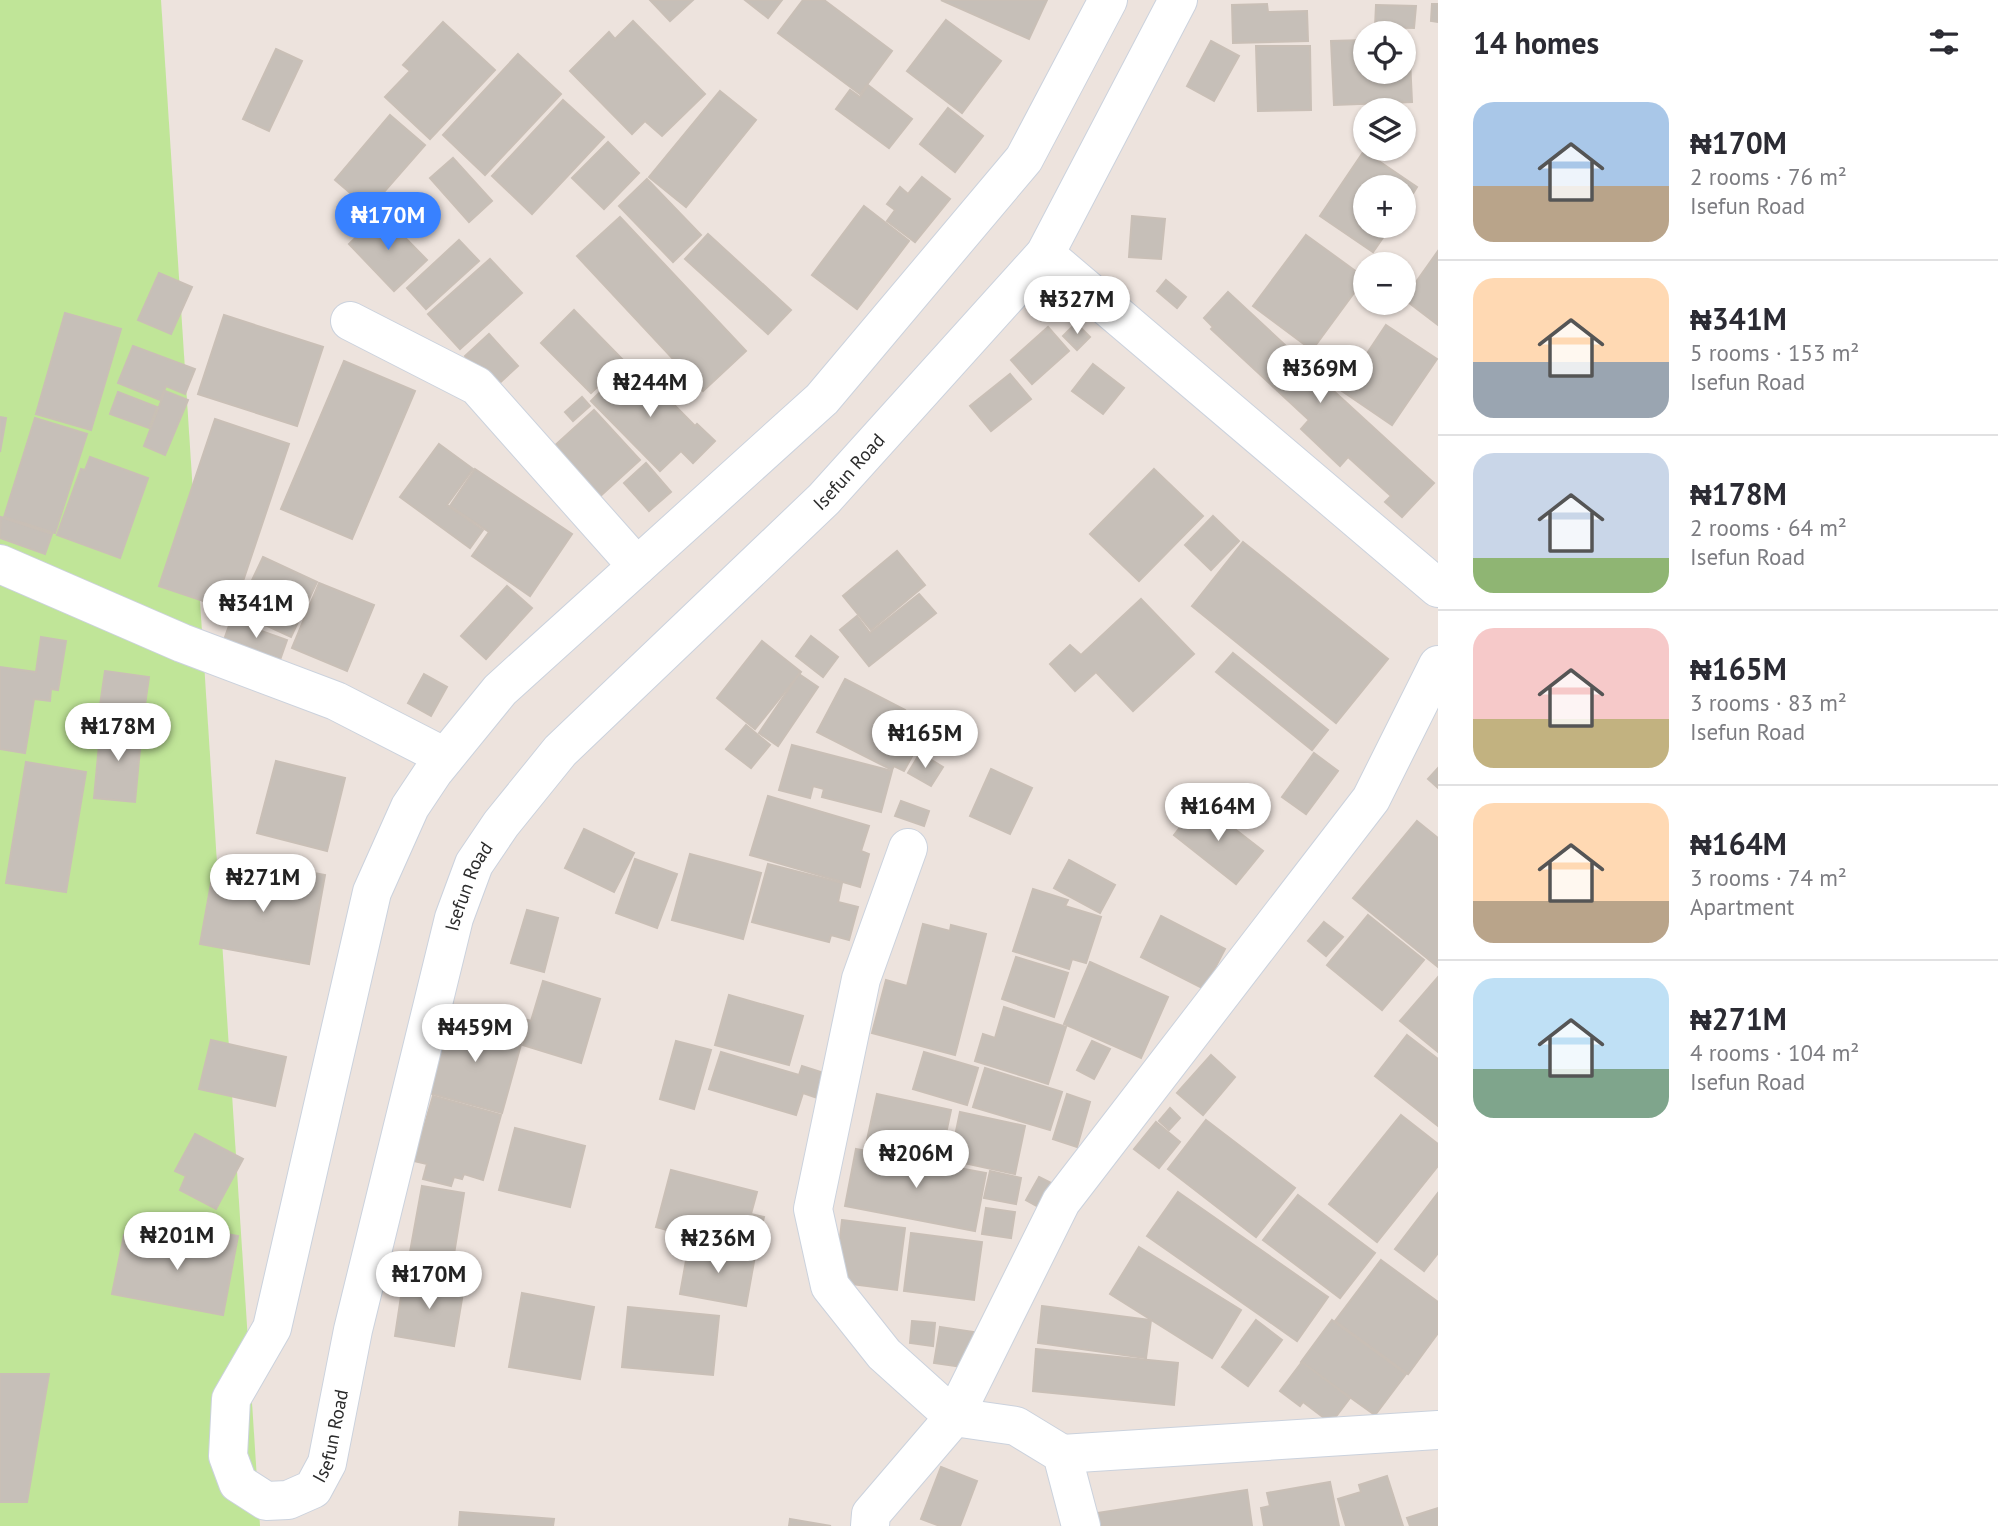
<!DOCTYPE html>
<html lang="en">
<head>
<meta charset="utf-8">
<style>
	:root { --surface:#fff; --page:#f7f7f7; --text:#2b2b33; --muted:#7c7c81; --line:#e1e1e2; --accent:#3881ff }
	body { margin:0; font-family:"PT Sans",sans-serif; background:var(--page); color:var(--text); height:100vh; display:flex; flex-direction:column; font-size:26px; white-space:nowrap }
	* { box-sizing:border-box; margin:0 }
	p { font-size:23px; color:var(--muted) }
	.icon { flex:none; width:38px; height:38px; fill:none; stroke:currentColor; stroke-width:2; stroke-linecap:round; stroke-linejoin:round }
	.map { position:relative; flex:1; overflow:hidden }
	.drawer { display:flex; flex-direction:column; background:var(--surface); width:560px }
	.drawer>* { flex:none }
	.controls { position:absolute; left:1353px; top:21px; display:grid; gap:14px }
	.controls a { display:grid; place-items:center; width:63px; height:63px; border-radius:50%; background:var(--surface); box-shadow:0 2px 5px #0004; font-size:35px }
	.price { position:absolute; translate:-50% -60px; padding:0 16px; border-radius:24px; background:#fff; color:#222; font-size:23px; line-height:46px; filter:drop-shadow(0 2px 4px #0008) }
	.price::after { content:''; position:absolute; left:50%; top:42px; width:21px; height:16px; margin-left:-10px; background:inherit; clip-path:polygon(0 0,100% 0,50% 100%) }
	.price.selected { background:var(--accent); color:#fff }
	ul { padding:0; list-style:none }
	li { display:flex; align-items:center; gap:21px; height:175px; padding:0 35px }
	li+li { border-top:2px solid var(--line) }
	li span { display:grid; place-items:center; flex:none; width:196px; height:140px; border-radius:21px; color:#555 }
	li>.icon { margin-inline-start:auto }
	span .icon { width:84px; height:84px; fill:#fffc; stroke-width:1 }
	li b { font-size:30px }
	h2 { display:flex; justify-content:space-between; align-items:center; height:84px; padding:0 35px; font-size:30px }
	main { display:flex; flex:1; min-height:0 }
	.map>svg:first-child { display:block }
	.green { fill:#c0e598 }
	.building { fill:#c6bfb8; stroke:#c9bfb6; stroke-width:2 }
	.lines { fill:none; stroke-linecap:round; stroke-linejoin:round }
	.minor-casing { stroke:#cbd2dd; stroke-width:40 }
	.minor { stroke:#fff; stroke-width:38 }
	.labels { text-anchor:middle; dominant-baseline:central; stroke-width:5; stroke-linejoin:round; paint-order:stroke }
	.street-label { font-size:19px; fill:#2b2b2b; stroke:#fff }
</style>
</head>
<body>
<main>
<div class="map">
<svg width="1438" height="1526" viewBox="0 0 1438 1526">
	<rect width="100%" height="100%" fill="#ede3dd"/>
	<path class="green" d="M 0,0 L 161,0 L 260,1526 L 0,1526 Z"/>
	<g class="building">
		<path d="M 650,0 L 693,0 L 670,21 Z"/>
		<path d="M 745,0 L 782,0 L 768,18 Z"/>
		<path d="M 803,0 L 824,0 L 892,51 L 860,94 L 778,33 Z"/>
		<path d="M 941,0 L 1047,0 L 1029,39 Z"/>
		<path d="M 1267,4 L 1268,12 L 1307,11 L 1308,41 L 1233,43 L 1232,5 Z"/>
		<path d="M 1432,4 L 1438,4 L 1438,22 L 1431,21 Z"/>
		<path d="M 1376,5 L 1416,6 L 1414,28 L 1375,27 Z"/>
		<path d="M 946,20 L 1001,61 L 962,113 L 907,71 Z"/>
		<path d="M 633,21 L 705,94 L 662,136 L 645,121 L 632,134 L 570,71 L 609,32 L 615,39 Z"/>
		<path d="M 443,22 L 495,70 L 430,139 L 385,97 L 410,71 L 403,65 Z"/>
		<path d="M 1409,38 L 1412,102 L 1334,105 L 1331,41 L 1365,40 L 1365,72 L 1404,72 L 1404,39 Z"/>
		<path d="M 1211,41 L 1239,56 L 1214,101 L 1187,86 Z"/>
		<path d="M 1256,46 L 1310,46 L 1311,110 L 1258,111 Z"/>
		<path d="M 276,49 L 302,61 L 269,131 L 243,119 Z"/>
		<path d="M 518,54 L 561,94 L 485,175 L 443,135 Z"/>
		<path d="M 868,85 L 912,119 L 889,148 L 836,109 L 850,90 L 860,97 Z"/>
		<path d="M 720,91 L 756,120 L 686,207 L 649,177 Z"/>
		<path d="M 563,100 L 604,137 L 532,214 L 492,176 Z"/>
		<path d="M 948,108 L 983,136 L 955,172 L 920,144 Z"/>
		<path d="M 390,115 L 425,145 L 369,209 L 335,180 Z"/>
		<path d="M 608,142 L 639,173 L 604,209 L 572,178 Z"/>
		<path d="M 1364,151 L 1417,187 L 1404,208 L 1404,187 L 1365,187 L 1365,226 L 1391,226 L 1373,252 L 1320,216 Z"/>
		<path d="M 453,158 L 492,201 L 469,222 L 430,178 Z"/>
		<path d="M 922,177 L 950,199 L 915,242 L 887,221 L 895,210 L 887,204 L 900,187 L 908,194 Z"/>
		<path d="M 647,179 L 701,235 L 673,262 L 619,206 Z"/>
		<path d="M 864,206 L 909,241 L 857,309 L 812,275 Z"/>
		<path d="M 381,213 L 427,260 L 394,291 L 349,244 Z"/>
		<path d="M 1132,216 L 1165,219 L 1161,259 L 1129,257 Z"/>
		<path d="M 620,217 L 746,351 L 703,391 L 577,256 Z"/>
		<path d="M 708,234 L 791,310 L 768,334 L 685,259 Z"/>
		<path d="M 1306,235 L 1365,278 L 1312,350 L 1253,306 Z"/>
		<path d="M 459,240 L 479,261 L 426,309 L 407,288 Z"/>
		<path d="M 1438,251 L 1438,325 L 1404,299 Z"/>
		<path d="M 490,259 L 522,293 L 460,349 L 428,314 Z"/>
		<path d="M 159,273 L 192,287 L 171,334 L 138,320 Z"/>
		<path d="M 1166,280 L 1186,297 L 1177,308 L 1157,291 Z"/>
		<path d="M 1228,292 L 1299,358 L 1307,349 L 1322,363 L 1313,372 L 1434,483 L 1402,517 L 1385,502 L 1391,496 L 1348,457 L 1340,466 L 1301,429 L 1309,420 L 1211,329 L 1213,327 L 1204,318 Z"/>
		<path d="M 574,310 L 624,361 L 591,393 L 541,343 Z"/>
		<path d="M 65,313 L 121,329 L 91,430 L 36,414 Z"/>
		<path d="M 224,315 L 323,347 L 297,426 L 198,394 Z"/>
		<path d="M 1076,323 L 1090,337 L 1077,350 L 1063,336 Z"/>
		<path d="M 1386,325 L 1437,359 L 1392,425 L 1342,391 Z"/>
		<path d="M 1048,327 L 1069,351 L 1032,384 L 1011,360 Z"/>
		<path d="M 489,334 L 518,366 L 494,388 L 465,356 Z"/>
		<path d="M 133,346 L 195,369 L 185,394 L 166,386 L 160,400 L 118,383 Z"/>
		<path d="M 344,361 L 415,391 L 352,539 L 281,509 Z"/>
		<path d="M 631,361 L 695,426 L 697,424 L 715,441 L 693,463 L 681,451 L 660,471 L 591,401 Z"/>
		<path d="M 1093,364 L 1124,388 L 1103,414 L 1072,391 Z"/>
		<path d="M 1010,374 L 1031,399 L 991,431 L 970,406 Z"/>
		<path d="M 165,391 L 188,400 L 165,455 L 144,446 Z"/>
		<path d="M 118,392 L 157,407 L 149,428 L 110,414 Z"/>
		<path d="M 582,397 L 590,406 L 573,421 L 565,412 Z"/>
		<path d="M 594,410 L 640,460 L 597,499 L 551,449 Z"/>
		<path d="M 0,417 L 6,418 L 0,452 Z"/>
		<path d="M 35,418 L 87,434 L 55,533 L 4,517 Z"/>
		<path d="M 215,419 L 289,444 L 233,611 L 159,586 Z"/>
		<path d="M 439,444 L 473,469 L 447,505 L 483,530 L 470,548 L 400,497 Z"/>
		<path d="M 90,457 L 148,478 L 120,558 L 57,535 L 81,469 L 85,470 Z"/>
		<path d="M 646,463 L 671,492 L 649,511 L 624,483 Z"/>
		<path d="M 475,469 L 572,534 L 530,596 L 472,556 L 489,532 L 450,506 Z"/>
		<path d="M 1154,469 L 1203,516 L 1139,581 L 1090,534 Z"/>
		<path d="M 1213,516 L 1239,541 L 1211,570 L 1185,545 Z"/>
		<path d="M 1,517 L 52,534 L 45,554 L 0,538 Z"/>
		<path d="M 1243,542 L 1388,659 L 1336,723 L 1192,606 Z"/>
		<path d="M 897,551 L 925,585 L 871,630 L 843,596 Z"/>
		<path d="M 263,557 L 317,582 L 291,637 L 237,612 Z"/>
		<path d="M 319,583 L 374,605 L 347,671 L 292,648 Z"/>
		<path d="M 507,586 L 532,608 L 486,659 L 461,636 Z"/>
		<path d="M 919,594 L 936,613 L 869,666 L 840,630 L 857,616 L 870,633 Z"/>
		<path d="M 1141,599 L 1194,654 L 1133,711 L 1096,672 L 1075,691 L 1050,664 L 1070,645 L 1081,655 Z"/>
		<path d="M 231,620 L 287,640 L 280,660 L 224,640 Z"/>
		<path d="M 811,636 L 838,657 L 823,677 L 796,656 Z"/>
		<path d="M 41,637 L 66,641 L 58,690 L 51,689 L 50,701 L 34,699 L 25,753 L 0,749 L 0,667 L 36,672 Z"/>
		<path d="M 762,641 L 801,672 L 755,729 L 717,698 Z"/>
		<path d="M 1233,653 L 1328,730 L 1312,750 L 1216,672 Z"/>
		<path d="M 105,671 L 149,677 L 143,719 L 99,712 Z"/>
		<path d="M 424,674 L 447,687 L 431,716 L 408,703 Z"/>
		<path d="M 799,674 L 818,687 L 778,746 L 759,733 Z"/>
		<path d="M 845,679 L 905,710 L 897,726 L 922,738 L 904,771 L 894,766 L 892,770 L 817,732 Z"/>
		<path d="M 101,724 L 142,728 L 135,802 L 94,798 Z"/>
		<path d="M 746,725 L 770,745 L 751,768 L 726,749 Z"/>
		<path d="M 792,745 L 892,771 L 881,812 L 822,797 L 824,789 L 813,786 L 810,798 L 779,790 Z"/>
		<path d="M 920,753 L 943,767 L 931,786 L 908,773 Z"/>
		<path d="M 1314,753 L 1338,771 L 1306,814 L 1282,797 Z"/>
		<path d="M 276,761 L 345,778 L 327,851 L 257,833 Z"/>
		<path d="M 26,762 L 86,772 L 66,892 L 6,883 Z"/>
		<path d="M 1438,768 L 1438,788 L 1428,779 Z"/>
		<path d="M 991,769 L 1032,788 L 1010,834 L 970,816 Z"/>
		<path d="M 768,796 L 869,826 L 861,851 L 869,854 L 860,887 L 750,855 Z"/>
		<path d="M 901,801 L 929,811 L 924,826 L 895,816 Z"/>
		<path d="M 1200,802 L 1263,851 L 1236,884 L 1174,835 Z"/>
		<path d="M 1417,821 L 1438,838 L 1438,967 L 1353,898 Z"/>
		<path d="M 584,829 L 634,853 L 614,892 L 565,868 Z"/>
		<path d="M 690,854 L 761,873 L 743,939 L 672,920 Z"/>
		<path d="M 635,859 L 677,874 L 657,928 L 616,913 Z"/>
		<path d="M 1069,860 L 1115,885 L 1100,913 L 1054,888 Z"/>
		<path d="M 768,864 L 842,883 L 838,902 L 858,907 L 849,940 L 831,935 L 829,942 L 752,922 Z"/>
		<path d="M 214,867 L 291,881 L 293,869 L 325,875 L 309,964 L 200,944 Z"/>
		<path d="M 1033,889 L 1068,900 L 1065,906 L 1101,917 L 1086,963 L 1072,959 L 1069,969 L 1013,951 Z"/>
		<path d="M 527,910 L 558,918 L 544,972 L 511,963 Z"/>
		<path d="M 1368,915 L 1424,960 L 1382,1010 L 1327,965 Z"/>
		<path d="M 1161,916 L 1225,949 L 1204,989 L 1141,957 Z"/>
		<path d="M 1324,922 L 1343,937 L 1326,956 L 1308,941 Z"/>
		<path d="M 923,924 L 950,931 L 951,925 L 986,934 L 955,1055 L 872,1033 L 886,980 L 907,986 Z"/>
		<path d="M 1016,957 L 1068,973 L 1054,1017 L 1002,999 Z"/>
		<path d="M 1090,962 L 1168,997 L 1141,1058 L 1064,1024 Z"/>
		<path d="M 1438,977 L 1438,1052 L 1400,1021 Z"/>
		<path d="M 543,981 L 600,999 L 581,1063 L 523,1045 L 526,1037 L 504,1031 L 509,1014 L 531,1021 Z"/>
		<path d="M 729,995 L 803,1016 L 789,1065 L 715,1045 Z"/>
		<path d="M 1004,1007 L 1066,1027 L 1048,1084 L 975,1061 L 983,1034 L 995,1038 Z"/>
		<path d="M 453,1010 L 480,1017 L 477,1028 L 522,1041 L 502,1113 L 429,1093 Z"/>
		<path d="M 1407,1035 L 1438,1059 L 1438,1126 L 1375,1076 Z"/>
		<path d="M 211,1040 L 286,1057 L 275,1106 L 199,1089 Z"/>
		<path d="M 676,1041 L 711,1050 L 694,1109 L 660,1099 Z"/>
		<path d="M 1092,1041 L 1110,1049 L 1094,1079 L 1077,1070 Z"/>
		<path d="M 721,1052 L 799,1075 L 802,1066 L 833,1076 L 826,1101 L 803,1093 L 796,1115 L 709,1089 Z"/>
		<path d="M 924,1052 L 978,1068 L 967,1105 L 913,1089 Z"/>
		<path d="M 1211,1055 L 1235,1077 L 1203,1115 L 1177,1093 Z"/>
		<path d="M 985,1068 L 1062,1092 L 1050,1130 L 973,1107 Z"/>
		<path d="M 877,1094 L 951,1110 L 941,1157 L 867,1140 Z"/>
		<path d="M 1067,1094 L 1090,1102 L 1077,1147 L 1053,1139 Z"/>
		<path d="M 433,1096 L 501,1115 L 483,1180 L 464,1174 L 462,1179 L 454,1177 L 451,1186 L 423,1179 L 427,1164 L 414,1161 Z"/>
		<path d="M 1170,1108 L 1180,1118 L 1169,1130 L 1159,1121 Z"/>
		<path d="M 960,1112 L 1025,1126 L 1015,1174 L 950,1160 Z"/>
		<path d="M 1401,1115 L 1438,1144 L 1438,1166 L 1377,1242 L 1329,1204 Z"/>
		<path d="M 1206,1120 L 1295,1188 L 1256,1237 L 1168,1169 Z"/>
		<path d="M 1156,1122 L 1180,1142 L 1159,1168 L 1134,1149 Z"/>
		<path d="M 515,1128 L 585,1146 L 570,1207 L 499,1190 Z"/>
		<path d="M 195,1134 L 243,1159 L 216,1209 L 180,1190 L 186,1176 L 175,1171 Z"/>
		<path d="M 856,1149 L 986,1173 L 975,1231 L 845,1206 Z"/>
		<path d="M 671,1170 L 757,1192 L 751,1214 L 764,1217 L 758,1240 L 746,1237 L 742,1250 L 656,1227 Z"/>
		<path d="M 990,1171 L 1021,1178 L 1016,1204 L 984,1198 Z"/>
		<path d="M 1039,1177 L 1055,1185 L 1042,1209 L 1026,1200 Z"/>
		<path d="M 422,1186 L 464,1193 L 453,1260 L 410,1252 Z"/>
		<path d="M 1178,1192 L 1328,1297 L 1297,1341 L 1147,1236 Z"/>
		<path d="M 1438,1193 L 1438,1253 L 1424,1271 L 1395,1249 Z"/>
		<path d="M 1298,1195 L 1375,1253 L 1340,1298 L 1263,1240 Z"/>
		<path d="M 986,1208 L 1015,1212 L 1011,1238 L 982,1234 Z"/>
		<path d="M 842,1220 L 905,1228 L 897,1290 L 835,1282 Z"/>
		<path d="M 206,1230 L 238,1236 L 223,1315 L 112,1294 L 124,1235 L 202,1251 Z"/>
		<path d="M 911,1233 L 982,1242 L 974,1300 L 904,1291 Z"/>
		<path d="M 689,1244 L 755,1256 L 746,1306 L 680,1294 Z"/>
		<path d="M 1139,1247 L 1241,1310 L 1212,1358 L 1110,1294 Z"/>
		<path d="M 1381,1260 L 1438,1302 L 1438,1333 L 1408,1374 L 1335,1321 Z"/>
		<path d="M 404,1277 L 464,1287 L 454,1346 L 395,1336 Z"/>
		<path d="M 522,1293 L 594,1307 L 580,1379 L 509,1367 Z"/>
		<path d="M 1042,1306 L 1151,1320 L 1146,1358 L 1038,1343 Z"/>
		<path d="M 628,1307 L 719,1316 L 713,1375 L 622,1367 Z"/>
		<path d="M 1256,1320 L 1282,1340 L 1248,1386 L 1222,1367 Z"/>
		<path d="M 1332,1320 L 1406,1374 L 1375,1415 L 1301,1362 Z"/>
		<path d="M 912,1321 L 935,1323 L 933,1346 L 910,1343 Z"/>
		<path d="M 940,1327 L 974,1332 L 970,1368 L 934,1363 Z"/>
		<path d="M 1036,1349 L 1178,1363 L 1174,1405 L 1033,1391 Z"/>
		<path d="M 1302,1362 L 1350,1398 L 1331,1423 L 1303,1402 L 1300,1406 L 1280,1391 Z"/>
		<path d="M 0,1374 L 49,1374 L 27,1502 L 0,1502 Z"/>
		<path d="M 941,1467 L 977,1481 L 960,1526 L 940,1526 L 921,1519 Z"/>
		<path d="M 1387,1476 L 1403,1526 L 1346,1526 L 1338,1499 L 1361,1492 L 1359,1485 Z"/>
		<path d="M 1330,1482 L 1339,1526 L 1264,1526 L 1261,1508 L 1270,1506 L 1267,1493 Z"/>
		<path d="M 1247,1490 L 1252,1526 L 1100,1526 L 1097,1513 Z"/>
		<path d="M 1438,1508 L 1438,1526 L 1410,1526 L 1407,1518 Z"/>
		<path d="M 460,1512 L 554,1519 L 553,1526 L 459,1526 Z"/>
		<path d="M 790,1519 L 831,1526 L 789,1526 Z"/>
	</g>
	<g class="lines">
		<defs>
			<g id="minor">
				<path id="s1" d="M 1108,0 L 1024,159 L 822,399 L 500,690 L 434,771 L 410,807 L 372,892 L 272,1328 L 231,1399 L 228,1456 L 238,1483 L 266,1501 L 288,1500 L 313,1489 L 327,1463 L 353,1330 L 454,918 L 474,864 L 501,824 L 560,751 L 824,499 L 1045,254 L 1178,0"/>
				<path d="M 1045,254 L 1438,588"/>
				<path d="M 350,321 L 477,386 L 637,566"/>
				<path d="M 0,564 L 182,643 L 336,701 L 445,757"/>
				<path d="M 908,848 L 861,979 L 813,1209 L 830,1286 L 884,1354 L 954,1417 L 1016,1426 L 1062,1454 L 1081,1526"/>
				<path d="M 1062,1454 L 1438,1430"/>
				<path d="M 870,1526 L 871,1514 L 954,1417 L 1061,1202 L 1371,799 L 1438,665"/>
			</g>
		</defs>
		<use href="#minor" class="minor-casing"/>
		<use href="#minor" class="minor"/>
	</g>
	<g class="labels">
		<g class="street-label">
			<text stroke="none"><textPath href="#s1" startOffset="3057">Isefun Road</textPath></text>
			<text stroke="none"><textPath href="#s1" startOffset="2490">Isefun Road</textPath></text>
			<text stroke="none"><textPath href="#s1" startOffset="1923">Isefun Road</textPath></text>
		</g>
	</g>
</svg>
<div class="controls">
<a><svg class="icon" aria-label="locate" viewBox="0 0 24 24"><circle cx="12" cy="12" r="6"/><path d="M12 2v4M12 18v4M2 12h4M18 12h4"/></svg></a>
<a><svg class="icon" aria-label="layers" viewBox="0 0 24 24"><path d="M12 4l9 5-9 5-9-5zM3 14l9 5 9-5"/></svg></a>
<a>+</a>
<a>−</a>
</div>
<b class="price selected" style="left:388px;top:252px">₦170M</b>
<b class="price" style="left:1077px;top:336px">₦327M</b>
<b class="price" style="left:1320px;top:405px">₦369M</b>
<b class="price" style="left:650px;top:419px">₦244M</b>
<b class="price" style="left:256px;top:640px">₦341M</b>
<b class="price" style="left:118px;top:763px">₦178M</b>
<b class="price" style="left:925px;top:770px">₦165M</b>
<b class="price" style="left:1218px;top:843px">₦164M</b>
<b class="price" style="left:263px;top:914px">₦271M</b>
<b class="price" style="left:475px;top:1064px">₦459M</b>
<b class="price" style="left:916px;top:1190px">₦206M</b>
<b class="price" style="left:177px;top:1272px">₦201M</b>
<b class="price" style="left:718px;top:1275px">₦236M</b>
<b class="price" style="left:429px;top:1311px">₦170M</b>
</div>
<section class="drawer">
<h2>14 homes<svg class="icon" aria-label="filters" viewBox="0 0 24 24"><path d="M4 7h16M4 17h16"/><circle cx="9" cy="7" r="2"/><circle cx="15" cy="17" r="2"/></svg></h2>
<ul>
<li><span style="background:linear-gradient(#a9c7e8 60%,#b9a48a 0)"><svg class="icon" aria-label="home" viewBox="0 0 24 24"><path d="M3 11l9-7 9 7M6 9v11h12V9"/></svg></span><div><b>₦170M</b><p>2 rooms · 76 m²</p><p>Isefun Road</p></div></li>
<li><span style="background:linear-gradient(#ffd9b3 60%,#9aa5b1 0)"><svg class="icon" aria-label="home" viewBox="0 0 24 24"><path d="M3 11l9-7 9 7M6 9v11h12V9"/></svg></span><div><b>₦341M</b><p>5 rooms · 153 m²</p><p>Isefun Road</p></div></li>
<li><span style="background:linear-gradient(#c9d6e8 75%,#8fb573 0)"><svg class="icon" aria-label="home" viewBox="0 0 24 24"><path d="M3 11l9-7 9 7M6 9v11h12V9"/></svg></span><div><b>₦178M</b><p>2 rooms · 64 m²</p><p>Isefun Road</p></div></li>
<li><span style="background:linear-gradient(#f6c9c9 65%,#c2b280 0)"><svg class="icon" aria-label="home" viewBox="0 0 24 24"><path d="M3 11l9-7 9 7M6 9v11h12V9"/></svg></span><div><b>₦165M</b><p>3 rooms · 83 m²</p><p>Isefun Road</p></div></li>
<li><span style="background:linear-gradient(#ffd9b3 70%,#b9a48a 0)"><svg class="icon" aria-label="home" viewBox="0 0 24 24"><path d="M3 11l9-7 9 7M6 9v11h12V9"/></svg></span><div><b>₦164M</b><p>3 rooms · 74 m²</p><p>Apartment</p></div></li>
<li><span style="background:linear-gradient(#bfe0f5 65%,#7fa58c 0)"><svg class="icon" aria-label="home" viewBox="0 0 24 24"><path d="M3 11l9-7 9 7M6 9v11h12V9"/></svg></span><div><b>₦271M</b><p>4 rooms · 104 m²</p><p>Isefun Road</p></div></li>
</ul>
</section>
</main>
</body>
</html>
